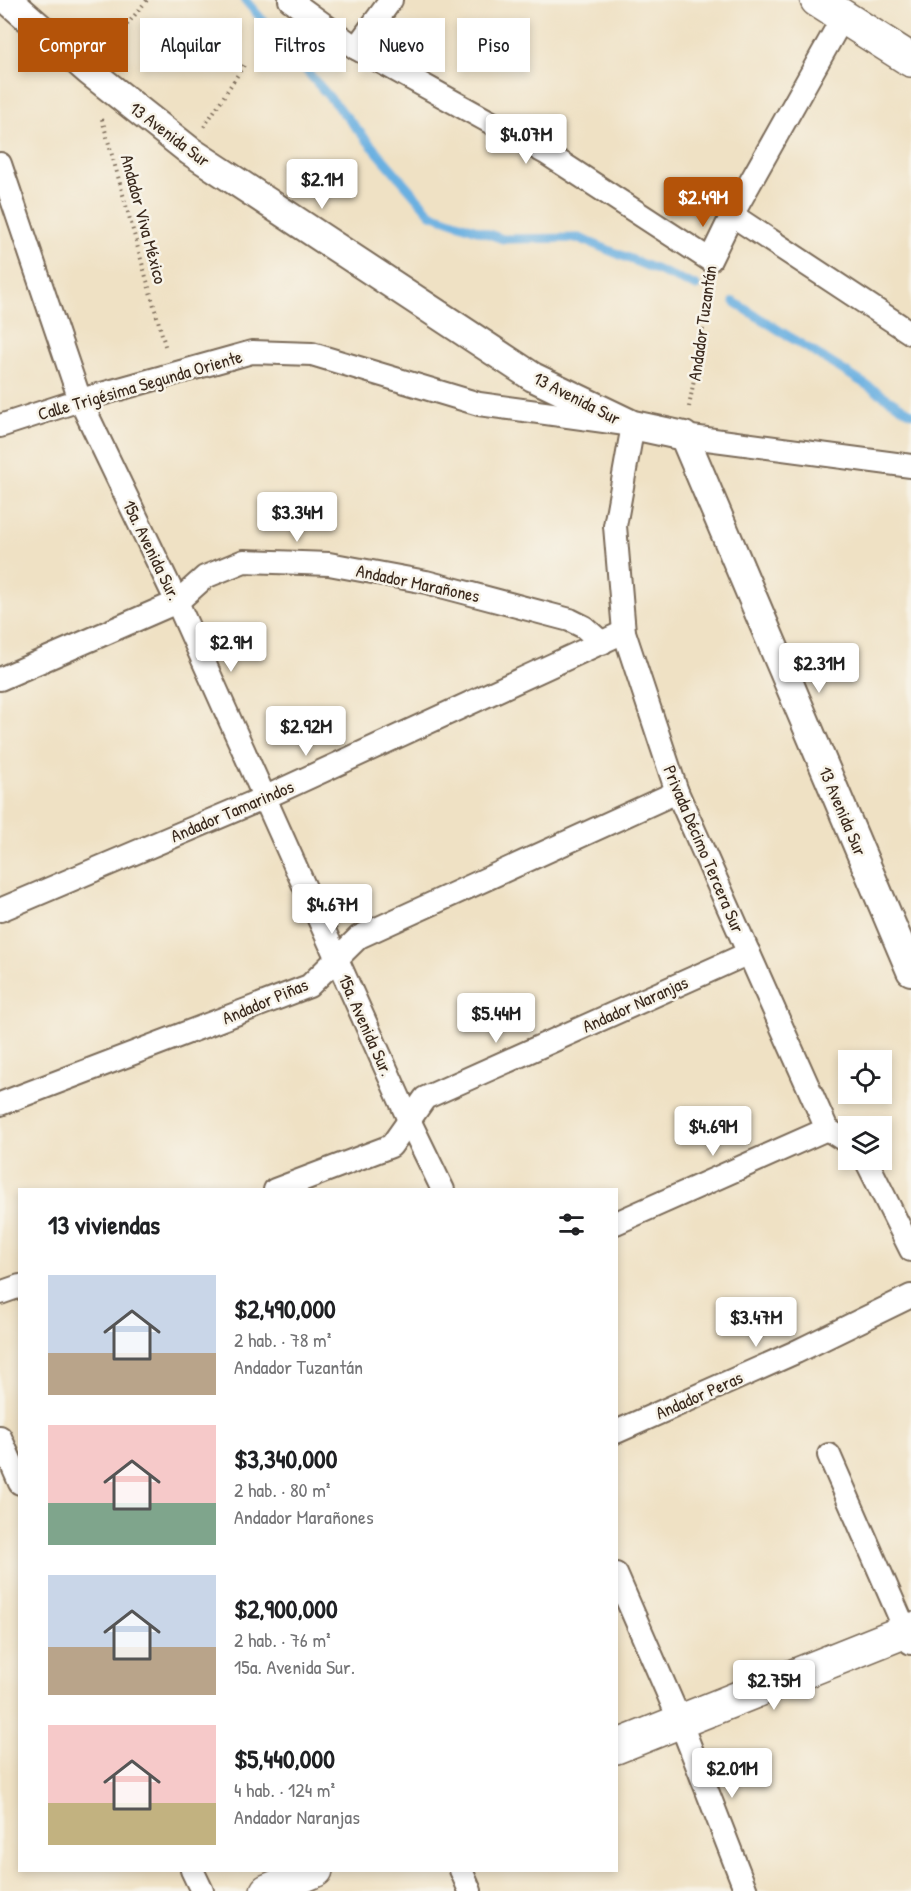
<!DOCTYPE html>
<html lang="es">
<head>
<meta charset="utf-8">
<style>
	:root { --surface:#fff; --page:#f2f2f2; --text:#202124; --muted:#757577; --accent:#b45309 }
	body { margin:0; font-family:"Patrick Hand",sans-serif; background:var(--page); color:var(--text); height:100vh; display:flex; flex-direction:column; font-size:22px; white-space:nowrap }
	* { box-sizing:border-box; margin:0 }
	p { font-size:20px; color:var(--muted) }
	.icon { flex:none; width:33px; height:33px; fill:none; stroke:currentColor; stroke-width:2; stroke-linecap:round; stroke-linejoin:round }
	.map { position:relative; flex:1; overflow:hidden }
	.sheet { position:absolute; left:18px; top:1188px; width:600px; height:684px; display:flex; flex-direction:column; background:var(--surface); border-radius:0px; box-shadow:0 3px 9px #0003 }
	.sheet>* { flex:none }
	.top-card { position:absolute; left:18px; top:18px; width:600px; height:54px; display:flex; gap:12px }
	.tools { position:absolute; left:838px; top:1050px; display:grid; gap:12px }
	.tools a { display:grid; place-items:center; width:54px; height:54px; border-radius:0px; background:var(--surface); box-shadow:0 3px 9px #0003; font-size:30px }
	.price { position:absolute; translate:-50% -51px; padding:0 14px; border-radius:6px; background:#fff; color:#222; font-size:20px; line-height:39px; filter:drop-shadow(0 2px 3px #0008) }
	.price::after { content:''; position:absolute; left:50%; top:36px; width:18px; height:14px; margin-left:-9px; background:inherit; clip-path:polygon(0 0,100% 0,50% 100%) }
	.price.selected { background:var(--accent); color:#fff }
	ul { padding:0; list-style:none }
	li { display:flex; align-items:center; gap:18px; height:150px; padding:0 30px }
	li span { display:grid; place-items:center; flex:none; width:168px; height:120px; border-radius:0px; color:#555 }
	li>.icon { margin-inline-start:auto }
	span .icon { width:72px; height:72px; fill:#fffc; stroke-width:1 }
	li b { font-size:26px }
	h2 { display:flex; justify-content:space-between; align-items:center; height:72px; padding:0 30px; font-size:26px }
	.pill { padding:0 21px; border-radius:0px; background:var(--surface); box-shadow:0 3px 9px #0003; font-size:21px; line-height:54px }
	.pill.selected { background:var(--accent); color:#fff }
	.map>svg:first-child { display:block }
	.lines { fill:none; stroke-linecap:round; stroke-linejoin:round }
	.stream { stroke:#6ab0e1; stroke-width:9 }
	.minor-casing { stroke:#7a6a58; stroke-width:26 }
	.tertiary-casing { stroke:#7a6a58; stroke-width:32 }
	.secondary-casing { stroke:#7a6a58; stroke-width:36 }
	.path { stroke:#7a6a58; stroke-width:4; stroke-dasharray:1.5 4.5; stroke-linecap:butt }
	.minor { stroke:#fff; stroke-width:22 }
	.tertiary { stroke:#fff; stroke-width:28 }
	.secondary { stroke:#fff; stroke-width:33 }
	.labels { text-anchor:middle; dominant-baseline:central; stroke-width:5; stroke-linejoin:round; paint-order:stroke }
	.street-label { font-size:18px; fill:#3b2a1e; stroke:#f7f3e8 }
</style>
</head>
<body>
<div class="map">
<svg width="911" height="1891" viewBox="0 0 911 1891">
	<rect width="100%" height="100%" fill="#f7f3e8"/>
	<filter id="ink" filterUnits="userSpaceOnUse"><feTurbulence type="fractalNoise" baseFrequency=".0167" numOctaves="2"/><feDisplacementMap in="SourceGraphic" scale="12" xChannelSelector="R" yChannelSelector="G"/><feConvolveMatrix kernelMatrix="1 2 1 2 8 2 1 2 1" color-interpolation-filters="sRGB"/></filter>
	<filter id="wash" filterUnits="userSpaceOnUse"><feTurbulence type="fractalNoise" baseFrequency=".008" numOctaves="4" result="noise"/><feDisplacementMap in="SourceGraphic" scale="24" xChannelSelector="R" yChannelSelector="G"/><feGaussianBlur stdDeviation="1.35" result="paint"/><feColorMatrix in="noise" values="0 0 0 0 0 0 0 0 0 0 0 0 0 0 0 0 0 1.4 0 .05"/><feComposite in="paint" operator="in"/></filter>
	<g filter="url(#wash)">
		<rect width="100%" height="100%" fill="#efe1c4"/>
		<g class="lines">
			<g class="stream">
				<path d="M 245,0 L 431,214 L 503,239 L 579,238 L 696,286"/>
				<path d="M 734,302 L 911,413"/>
			</g>
		</g>
	</g>
	<g filter="url(#ink)">
		<g class="lines">
			<defs>
				<g id="minor">
					<path d="M 290,0 L 356,48 L 546,153 L 710,260 L 732,215 L 843,17"/>
					<path d="M 356,48 L 391,0"/>
					<path d="M 0,164 L 80,400 L 177,602 L 409,1120 L 443,1190"/>
					<path d="M 732,215 L 911,333"/>
					<path d="M 0,426 L 80,400 L 252,352 L 312,354 L 479,404 L 633,425 L 615,526 L 624,632 L 677,792 L 827,1129 L 849,1143"/>
					<path d="M 684,436 L 911,466"/>
					<path d="M 0,679 L 177,602 L 205,577 L 244,561 L 329,564 L 426,582 L 570,620 L 584,627 L 602,643"/>
					<path d="M 0,910 L 264,798 L 624,632"/>
					<path d="M 0,1104 L 309,986 L 359,937 L 677,792"/>
					<path d="M 866,1160 L 911,1250"/>
					<path d="M 275,1190 L 391,1146 L 425,1098 L 749,953"/>
					<path d="M 616,1223 L 827,1129"/>
					<path d="M 0,1293 L 20,1286"/>
					<path d="M 616,1432 L 796,1352 L 911,1296"/>
					<path d="M 0,1437 L 20,1483"/>
					<path d="M 829,1455 L 911,1643"/>
					<path d="M 616,1574 L 680,1721 L 746,1891"/>
					<path d="M 192,1870 L 202,1891"/>
					<path d="M 461,1870 L 470,1891"/>
				</g>
				<path id="tertiary" d="M 8,0 L 89,71 L 190,151 L 533,377 L 633,425 L 684,436 L 911,971"/>
				<g id="secondary">
					<path d="M 817,0 L 911,60"/>
					<path d="M 616,1747 L 911,1629"/>
					<path d="M 267,1891 L 316,1870"/>
				</g>
			</defs>
			<use href="#minor" class="minor-casing"/>
			<use href="#tertiary" class="tertiary-casing"/>
			<use href="#secondary" class="secondary-casing"/>
			<g class="path">
				<path d="M 108,48 L 147,0"/>
				<path d="M 102,119 L 166,349"/>
				<path d="M 204,127 L 244,65"/>
				<path d="M 689,407 L 711,284"/>
			</g>
			<use href="#minor" class="minor"/>
			<use href="#tertiary" class="tertiary"/>
			<use href="#secondary" class="secondary"/>
		</g>
	</g>
	<g class="labels">
		<g class="street-label">
			<text transform="translate(170 134) rotate(37)">13 Avenida Sur</text>
			<text transform="translate(144 219) rotate(75)">Andador Viva México</text>
			<text transform="translate(702 323) rotate(-82)">Andador Tuzantán</text>
			<text transform="translate(140 385) rotate(-16)">Calle Trigésima Segunda Oriente</text>
			<text transform="translate(577 398) rotate(27)">13 Avenida Sur</text>
			<text transform="translate(152 550) rotate(64)">15a. Avenida Sur.</text>
			<text transform="translate(418 583) rotate(12)">Andador Marañones</text>
			<text transform="translate(232 811) rotate(-23)">Andador Tamarindos</text>
			<text transform="translate(843 811) rotate(67)">13 Avenida Sur</text>
			<text transform="translate(704 849) rotate(67)">Privada Décimo Tercera Sur</text>
			<text transform="translate(265 1001) rotate(-23)">Andador Piñas</text>
			<text transform="translate(635 1004) rotate(-24)">Andador Naranjas</text>
			<text transform="translate(366 1025) rotate(66)">15a. Avenida Sur.</text>
			<text transform="translate(699 1395) rotate(-24)">Andador Peras</text>
		</g>
	</g>
</svg>
<div class="tools">
<a><svg class="icon" aria-label="locate" viewBox="0 0 24 24"><circle cx="12" cy="12" r="6"/><path d="M12 2v4M12 18v4M2 12h4M18 12h4"/></svg></a>
<a><svg class="icon" aria-label="layers" viewBox="0 0 24 24"><path d="M12 4l9 5-9 5-9-5zM3 14l9 5 9-5"/></svg></a>
</div>
<b class="price" style="left:526px;top:165px">$4.07M</b>
<b class="price" style="left:322px;top:210px">$2.1M</b>
<b class="price selected" style="left:703px;top:228px">$2.49M</b>
<b class="price" style="left:297px;top:543px">$3.34M</b>
<b class="price" style="left:231px;top:673px">$2.9M</b>
<b class="price" style="left:819px;top:694px">$2.31M</b>
<b class="price" style="left:306px;top:757px">$2.92M</b>
<b class="price" style="left:332px;top:935px">$4.67M</b>
<b class="price" style="left:496px;top:1044px">$5.44M</b>
<b class="price" style="left:713px;top:1157px">$4.69M</b>
<b class="price" style="left:756px;top:1348px">$3.47M</b>
<b class="price" style="left:774px;top:1711px">$2.75M</b>
<b class="price" style="left:732px;top:1799px">$2.01M</b>
<div class="top-card">
<a class="pill selected">Comprar</a>
<a class="pill">Alquilar</a>
<a class="pill">Filtros</a>
<a class="pill">Nuevo</a>
<a class="pill">Piso</a>
</div>
<section class="sheet">
<h2>13 viviendas<svg class="icon" aria-label="filters" viewBox="0 0 24 24"><path d="M4 7h16M4 17h16"/><circle cx="9" cy="7" r="2"/><circle cx="15" cy="17" r="2"/></svg></h2>
<ul>
<li><span style="background:linear-gradient(#c9d6e8 65%,#b9a48a 0)"><svg class="icon" aria-label="home" viewBox="0 0 24 24"><path d="M3 11l9-7 9 7M6 9v11h12V9"/></svg></span><div><b>$2,490,000</b><p>2 hab. · 78 m²</p><p>Andador Tuzantán</p></div></li>
<li><span style="background:linear-gradient(#f6c9c9 65%,#7fa58c 0)"><svg class="icon" aria-label="home" viewBox="0 0 24 24"><path d="M3 11l9-7 9 7M6 9v11h12V9"/></svg></span><div><b>$3,340,000</b><p>2 hab. · 80 m²</p><p>Andador Marañones</p></div></li>
<li><span style="background:linear-gradient(#c9d6e8 60%,#b9a48a 0)"><svg class="icon" aria-label="home" viewBox="0 0 24 24"><path d="M3 11l9-7 9 7M6 9v11h12V9"/></svg></span><div><b>$2,900,000</b><p>2 hab. · 76 m²</p><p>15a. Avenida Sur.</p></div></li>
<li><span style="background:linear-gradient(#f6c9c9 65%,#c2b280 0)"><svg class="icon" aria-label="home" viewBox="0 0 24 24"><path d="M3 11l9-7 9 7M6 9v11h12V9"/></svg></span><div><b>$5,440,000</b><p>4 hab. · 124 m²</p><p>Andador Naranjas</p></div></li>
</ul>
</section>
</div>
</body>
</html>
